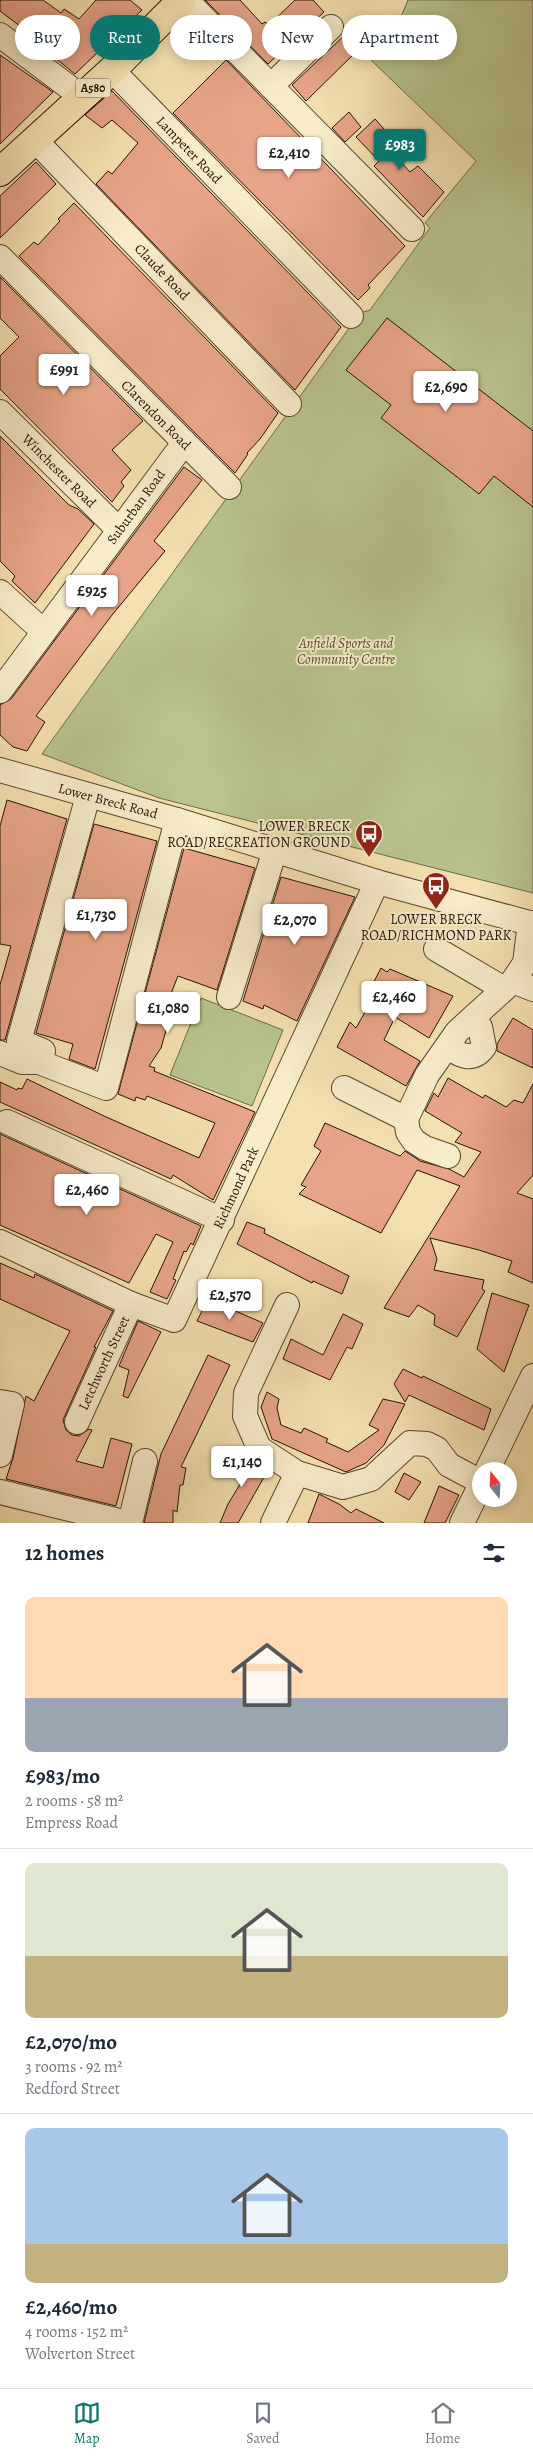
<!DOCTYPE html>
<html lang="en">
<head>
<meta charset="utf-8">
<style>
	:root { --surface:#fff; --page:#f6f6f7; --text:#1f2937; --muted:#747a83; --line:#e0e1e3; --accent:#0f766e }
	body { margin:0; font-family:Alegreya,serif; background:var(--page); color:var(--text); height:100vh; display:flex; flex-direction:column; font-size:19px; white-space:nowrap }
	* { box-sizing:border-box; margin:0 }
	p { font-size:16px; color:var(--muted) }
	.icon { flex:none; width:28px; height:28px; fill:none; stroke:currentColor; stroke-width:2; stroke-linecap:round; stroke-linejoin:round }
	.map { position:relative; height:1523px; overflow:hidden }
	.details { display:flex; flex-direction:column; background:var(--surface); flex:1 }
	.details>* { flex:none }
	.top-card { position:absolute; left:15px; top:15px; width:504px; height:45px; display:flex; gap:10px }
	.needle { width:32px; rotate:342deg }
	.buttons { position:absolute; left:472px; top:1462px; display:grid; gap:10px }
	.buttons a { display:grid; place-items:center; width:45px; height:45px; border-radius:50%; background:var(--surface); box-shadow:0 2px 12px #0003; font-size:25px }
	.price { position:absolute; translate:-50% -42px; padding:0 11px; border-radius:5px; background:#fff; color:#222; font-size:16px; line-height:32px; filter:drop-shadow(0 1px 2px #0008) }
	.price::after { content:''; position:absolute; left:50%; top:30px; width:15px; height:11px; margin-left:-8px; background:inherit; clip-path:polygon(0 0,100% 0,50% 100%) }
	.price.selected { background:var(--accent); color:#fff }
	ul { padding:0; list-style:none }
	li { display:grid; align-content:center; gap:10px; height:265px; padding:0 25px }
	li+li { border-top:1px solid var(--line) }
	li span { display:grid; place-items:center; height:155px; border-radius:10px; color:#555 }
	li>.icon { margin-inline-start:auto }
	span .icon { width:90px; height:90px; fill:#fffc; stroke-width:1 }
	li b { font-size:21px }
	h2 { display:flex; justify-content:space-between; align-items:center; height:60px; padding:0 25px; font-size:21px }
	.pill { padding:0 18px; border-radius:22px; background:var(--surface); box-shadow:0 2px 12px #0003; font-size:18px; line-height:45px }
	.pill.selected { background:var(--accent); color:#fff }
	.dock { display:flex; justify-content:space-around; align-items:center; height:70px; border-top:1px solid var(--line); background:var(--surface); font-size:14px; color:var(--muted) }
	.dock a { display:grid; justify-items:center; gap:2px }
	.dock .selected { color:var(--accent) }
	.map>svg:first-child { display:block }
	.green { fill:#b9c38c; stroke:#6f6a49 }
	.building { fill:#e8a488; stroke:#251206 }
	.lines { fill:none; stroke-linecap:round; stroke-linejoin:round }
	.minor-casing { stroke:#594630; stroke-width:26 }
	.major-casing { stroke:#251206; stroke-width:30 }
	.minor { stroke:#f8eccb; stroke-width:24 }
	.major { stroke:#f4e1af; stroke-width:28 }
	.labels { text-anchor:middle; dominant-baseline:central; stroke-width:4; stroke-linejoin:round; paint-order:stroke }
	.shield { fill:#f8eccb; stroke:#645341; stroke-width:1 }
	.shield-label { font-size:12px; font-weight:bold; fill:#251206 }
	.street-label { font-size:14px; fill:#251206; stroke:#f8eccb }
	.park-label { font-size:14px; font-style:italic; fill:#595035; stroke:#f8eccb }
	.poi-label { font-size:14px; fill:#251206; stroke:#f8eccb; text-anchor:end }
</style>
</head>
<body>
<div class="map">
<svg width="533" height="1523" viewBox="0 0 533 1523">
	<rect width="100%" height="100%" fill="#f4e1af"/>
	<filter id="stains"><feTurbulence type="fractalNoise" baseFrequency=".004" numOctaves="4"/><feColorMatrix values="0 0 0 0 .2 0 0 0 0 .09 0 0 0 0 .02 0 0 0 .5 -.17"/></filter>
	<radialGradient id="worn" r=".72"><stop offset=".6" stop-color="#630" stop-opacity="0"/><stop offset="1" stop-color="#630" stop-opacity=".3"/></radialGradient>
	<g class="green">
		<path d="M 408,0 L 533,0 L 533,893 L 159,798 L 42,754 L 360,313 L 370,310 L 430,228 L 425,223 L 476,161 L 371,60 L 401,17 Z"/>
		<path d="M 201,998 L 283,1030 L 252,1106 L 170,1075 Z"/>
	</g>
	<g class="building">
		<path d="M 0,0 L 43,0 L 61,13 L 64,9 L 79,19 L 96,0 L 130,0 L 142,10 L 75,74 L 49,53 L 52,50 L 0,11 Z"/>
		<path d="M 205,0 L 240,0 L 262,24 L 265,22 L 269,25 L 295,0 L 313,0 L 324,12 L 268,64 Z"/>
		<path d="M 348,32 L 361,47 L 306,101 L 292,85 Z"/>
		<path d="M 0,55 L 53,92 L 0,144 Z"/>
		<path d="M 226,60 L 405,246 L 368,285 L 370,288 L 358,300 L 173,113 Z"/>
		<path d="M 112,91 L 341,327 L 295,390 L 96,184 L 108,171 L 112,174 L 138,143 L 112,120 L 102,128 L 85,115 Z"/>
		<path d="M 349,112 L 361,127 L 345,142 L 332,128 Z"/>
		<path d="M 375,119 L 392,138 L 385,145 L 410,172 L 418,166 L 444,192 L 423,217 L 374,166 L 379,161 L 356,137 Z"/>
		<path d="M 36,162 L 56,184 L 0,238 L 0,196 Z"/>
		<path d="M 74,203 L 278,413 L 260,439 L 247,453 L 248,454 L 235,473 L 19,256 L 34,242 L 38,245 L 60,221 L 58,219 Z"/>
		<path d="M 0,277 L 143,421 L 112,450 L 131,470 L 121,482 L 124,486 L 112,502 L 0,389 L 0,356 L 19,337 L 0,318 Z"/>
		<path d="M 387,318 L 533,431 L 533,507 L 494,476 L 479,494 L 381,418 L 391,405 L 346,370 Z"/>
		<path d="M 0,436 L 69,505 L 78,509 L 94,524 L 35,603 L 12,581 L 15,576 L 0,561 Z"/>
		<path d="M 184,467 L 202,480 L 154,541 L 165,551 L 112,615 L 36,716 L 45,722 L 27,751 L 13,747 L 0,735 L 0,705 L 11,699 Z"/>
		<path d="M 7,800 L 67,819 L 5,1040 L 0,1040 L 0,985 L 11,946 L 0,944 L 0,826 Z"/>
		<path d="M 94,824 L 157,841 L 95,1069 L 69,1059 L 73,1044 L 36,1033 Z"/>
		<path d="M 184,848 L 255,868 L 217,990 L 178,976 L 168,1001 L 170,1002 L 164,1011 L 171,1013 L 161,1048 L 149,1066 L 155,1068 L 154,1071 L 255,1112 L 213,1200 L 173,1175 L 171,1179 L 0,1102 L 0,1082 L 17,1090 L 18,1088 L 22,1089 L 27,1079 L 104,1116 L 199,1158 L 215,1123 L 147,1096 L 145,1100 L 136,1097 L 135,1101 L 118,1094 Z"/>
		<path d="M 281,877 L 355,897 L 297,1021 L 264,1005 L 263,1009 L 243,1001 Z"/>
		<path d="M 381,968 L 387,972 L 390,969 L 453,996 L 429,1038 L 395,1017 L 384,1040 L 420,1061 L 406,1086 L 337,1047 L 350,1022 L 356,1028 L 373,998 L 369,991 Z"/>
		<path d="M 513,1018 L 533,1030 L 533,1068 L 497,1051 L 497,1044 Z"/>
		<path d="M 448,1078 L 483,1098 L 485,1095 L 506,1107 L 514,1100 L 523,1103 L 533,1084 L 533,1175 L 517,1193 L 533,1199 L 533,1283 L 508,1272 L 512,1261 L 479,1250 L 430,1238 L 437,1259 L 434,1270 L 484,1280 L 482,1289 L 485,1291 L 457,1337 L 434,1325 L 435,1315 L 418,1305 L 409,1317 L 384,1308 L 460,1186 L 417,1170 L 381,1233 L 299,1194 L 306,1187 L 301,1185 L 321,1151 L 314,1146 L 325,1123 L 400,1156 L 405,1151 L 420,1161 L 449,1169 L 464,1177 L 481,1152 L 455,1142 L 462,1133 L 425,1111 L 434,1093 L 438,1097 Z"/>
		<path d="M 0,1134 L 201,1226 L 193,1245 L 191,1243 L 186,1252 L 184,1251 L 173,1279 L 176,1280 L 167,1299 L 150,1292 L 173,1242 L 156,1234 L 129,1283 L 0,1225 Z"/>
		<path d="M 247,1222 L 265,1229 L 264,1233 L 349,1276 L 342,1294 L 313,1281 L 312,1283 L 237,1244 Z"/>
		<path d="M 0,1263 L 34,1278 L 35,1274 L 113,1311 L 94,1347 L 96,1347 L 63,1420 L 66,1430 L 72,1435 L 79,1436 L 89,1429 L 92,1430 L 76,1461 L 103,1468 L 111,1438 L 132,1444 L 116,1506 L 6,1479 L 13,1458 L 26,1396 L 34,1401 L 70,1331 L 0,1299 Z"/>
		<path d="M 492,1293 L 529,1305 L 504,1372 L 477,1349 Z"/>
		<path d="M 208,1299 L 263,1323 L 253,1342 L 197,1321 Z"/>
		<path d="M 343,1314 L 363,1324 L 352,1349 L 347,1347 L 330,1380 L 283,1359 L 291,1339 L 323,1355 Z"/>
		<path d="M 138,1321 L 161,1332 L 128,1398 L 123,1396 L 129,1370 L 119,1366 Z"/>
		<path d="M 208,1355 L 230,1365 L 181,1467 L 186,1468 L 183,1485 L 180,1485 L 177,1512 L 173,1510 L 173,1523 L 144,1523 L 161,1454 Z"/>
		<path d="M 403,1369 L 422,1378 L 423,1376 L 491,1409 L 484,1430 L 409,1395 L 405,1402 L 394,1384 Z"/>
		<path d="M 267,1392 L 279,1399 L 277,1408 L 281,1425 L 301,1433 L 304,1428 L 328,1439 L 326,1442 L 348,1452 L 379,1430 L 369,1425 L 383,1399 L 405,1404 L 384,1445 L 366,1463 L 346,1472 L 272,1439 L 261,1407 Z"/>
		<path d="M 229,1456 L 246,1464 L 248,1462 L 268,1470 L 238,1523 L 220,1523 L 228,1504 L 242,1481 L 223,1471 Z"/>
		<path d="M 404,1473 L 421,1482 L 409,1500 L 395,1492 Z"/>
		<path d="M 439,1486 L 459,1495 L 445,1523 L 424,1523 Z"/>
		<path d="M 319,1494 L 339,1504 L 351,1513 L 356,1509 L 384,1523 L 308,1523 Z"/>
	</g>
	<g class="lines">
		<defs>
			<g id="minor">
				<path d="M 186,0 L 412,229"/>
				<path d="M 0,35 L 82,97"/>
				<path d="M 112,70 L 351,316"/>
				<path d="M 271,86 L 331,27"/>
				<path d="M 35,140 L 289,404"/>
				<path d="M 0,257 L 229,487"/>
				<path d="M 0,412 L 119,530"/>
				<path d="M 0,592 L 44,632"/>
				<path d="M 0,691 L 184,443"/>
				<path d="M 0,770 L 177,820 L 377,882 L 533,924"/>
				<path d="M 88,796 L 19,1041 L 43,1051 L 39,1062 L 106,1088 L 177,820"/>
				<path d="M 436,949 L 504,989"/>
				<path d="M 513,981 L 533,989"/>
				<path d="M 229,997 L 275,850"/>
				<path d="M 447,1047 C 461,1056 473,1062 484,1047 L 480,1027 L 473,1018"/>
				<path d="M 0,1053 L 22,1062 L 39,1062"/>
				<path d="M 344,1088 L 406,1119"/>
				<path d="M 7,1122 L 222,1220"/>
				<path d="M 448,1156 L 425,1148 L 414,1141 L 408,1132 L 406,1119 L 427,1075 L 457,1032 L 513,981 L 525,963 L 530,923"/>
				<path d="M 0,1242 L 131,1304 L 174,1320 L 377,882"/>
				<path d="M 287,1305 L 246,1393 L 245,1416 L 259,1448 L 297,1473 L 343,1487 L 371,1479 L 410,1443 L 427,1444 L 437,1449 L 449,1465 L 481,1482"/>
				<path d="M 0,1402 L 12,1404 L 0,1455"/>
				<path d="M 77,1422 L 131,1304"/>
				<path d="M 487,1471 L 533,1376"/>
				<path d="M 0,1492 L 127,1523"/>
				<path d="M 130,1523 L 145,1461"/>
				<path d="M 273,1523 L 297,1473"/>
				<path d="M 462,1523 L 481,1484"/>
			</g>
			<path id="major" d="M 0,172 L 112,70 L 182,0"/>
		</defs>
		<use href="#minor" class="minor-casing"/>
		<use href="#major" class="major-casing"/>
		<use href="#minor" class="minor"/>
		<use href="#major" class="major"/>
	</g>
	<defs>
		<symbol id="bus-pin" viewBox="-11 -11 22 30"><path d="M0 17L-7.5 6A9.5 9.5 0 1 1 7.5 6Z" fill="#8f2418" stroke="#f8eccb"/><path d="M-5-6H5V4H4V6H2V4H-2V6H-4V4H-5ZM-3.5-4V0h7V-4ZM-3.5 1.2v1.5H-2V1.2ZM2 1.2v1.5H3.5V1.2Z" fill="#fff"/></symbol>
	</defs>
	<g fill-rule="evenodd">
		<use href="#bus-pin" x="353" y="818" width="32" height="43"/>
		<use href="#bus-pin" x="420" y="870" width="32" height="43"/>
	</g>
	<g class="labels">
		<rect class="shield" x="75.5" y="78.5" width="35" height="19" rx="4"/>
		<g class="shield-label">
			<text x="93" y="88">A580</text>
		</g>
		<g class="street-label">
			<text transform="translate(189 150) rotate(46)">Lampeter Road</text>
			<text transform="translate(162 272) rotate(46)">Claude Road</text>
			<text transform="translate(156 415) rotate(45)">Clarendon Road</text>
			<text transform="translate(59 471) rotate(45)">Winchester Road</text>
			<text transform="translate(136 507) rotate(-54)">Suburban Road</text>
			<text transform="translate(108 801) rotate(15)">Lower Breck Road</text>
			<text transform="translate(236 1188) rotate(-65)">Richmond Park</text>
			<text transform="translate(104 1363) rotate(-65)">Letchworth Street</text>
		</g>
		<g class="park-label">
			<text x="346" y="643">Anfield Sports and<tspan x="346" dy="16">Community Centre</tspan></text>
		</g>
		<g class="poi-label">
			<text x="350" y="826">LOWER BRECK<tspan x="350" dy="16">ROAD/RECREATION GROUND</tspan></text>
			<text x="436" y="919" text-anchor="middle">LOWER BRECK<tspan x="436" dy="16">ROAD/RICHMOND PARK</tspan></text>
		</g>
	</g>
	<rect width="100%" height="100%" filter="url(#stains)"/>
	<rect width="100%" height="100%" fill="url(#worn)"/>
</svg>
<div class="buttons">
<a><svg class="needle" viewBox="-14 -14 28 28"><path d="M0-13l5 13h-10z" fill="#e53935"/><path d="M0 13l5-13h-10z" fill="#747a83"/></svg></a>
</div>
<b class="price selected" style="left:400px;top:171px">£983</b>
<b class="price" style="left:289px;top:179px">£2,410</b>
<b class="price" style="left:64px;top:396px">£991</b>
<b class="price" style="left:446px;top:413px">£2,690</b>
<b class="price" style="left:92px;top:617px">£925</b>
<b class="price" style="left:96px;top:941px">£1,730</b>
<b class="price" style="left:295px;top:946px">£2,070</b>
<b class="price" style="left:394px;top:1023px">£2,460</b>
<b class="price" style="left:168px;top:1034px">£1,080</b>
<b class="price" style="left:87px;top:1216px">£2,460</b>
<b class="price" style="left:230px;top:1321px">£2,570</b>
<b class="price" style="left:242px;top:1488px">£1,140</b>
<div class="top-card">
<a class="pill">Buy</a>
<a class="pill selected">Rent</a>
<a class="pill">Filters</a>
<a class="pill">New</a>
<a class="pill">Apartment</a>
</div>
</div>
<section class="details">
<h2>12 homes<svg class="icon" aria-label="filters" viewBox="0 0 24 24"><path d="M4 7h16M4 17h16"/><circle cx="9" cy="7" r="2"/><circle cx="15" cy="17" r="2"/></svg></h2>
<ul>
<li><span style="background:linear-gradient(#ffd9b3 65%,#9aa5b1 0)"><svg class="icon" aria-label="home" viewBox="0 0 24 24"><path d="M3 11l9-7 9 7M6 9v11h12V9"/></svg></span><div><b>£983/mo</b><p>2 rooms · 58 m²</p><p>Empress Road</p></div></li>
<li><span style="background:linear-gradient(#dfe7d0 60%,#c2b280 0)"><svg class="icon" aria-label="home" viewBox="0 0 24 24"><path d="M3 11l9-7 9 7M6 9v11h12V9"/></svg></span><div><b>£2,070/mo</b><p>3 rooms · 92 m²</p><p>Redford Street</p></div></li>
<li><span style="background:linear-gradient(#a9c7e8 75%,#c2b280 0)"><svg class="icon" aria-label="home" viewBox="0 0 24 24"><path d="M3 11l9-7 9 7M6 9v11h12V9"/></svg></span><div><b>£2,460/mo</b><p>4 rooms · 152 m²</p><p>Wolverton Street</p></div></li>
</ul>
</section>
<nav class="dock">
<a class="selected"><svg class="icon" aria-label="map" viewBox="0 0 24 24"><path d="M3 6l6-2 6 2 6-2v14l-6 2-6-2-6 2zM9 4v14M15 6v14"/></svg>Map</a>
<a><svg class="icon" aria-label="saved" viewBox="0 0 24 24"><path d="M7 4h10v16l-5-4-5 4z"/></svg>Saved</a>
<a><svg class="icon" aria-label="home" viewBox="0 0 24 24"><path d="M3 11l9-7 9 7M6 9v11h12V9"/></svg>Home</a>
</nav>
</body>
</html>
